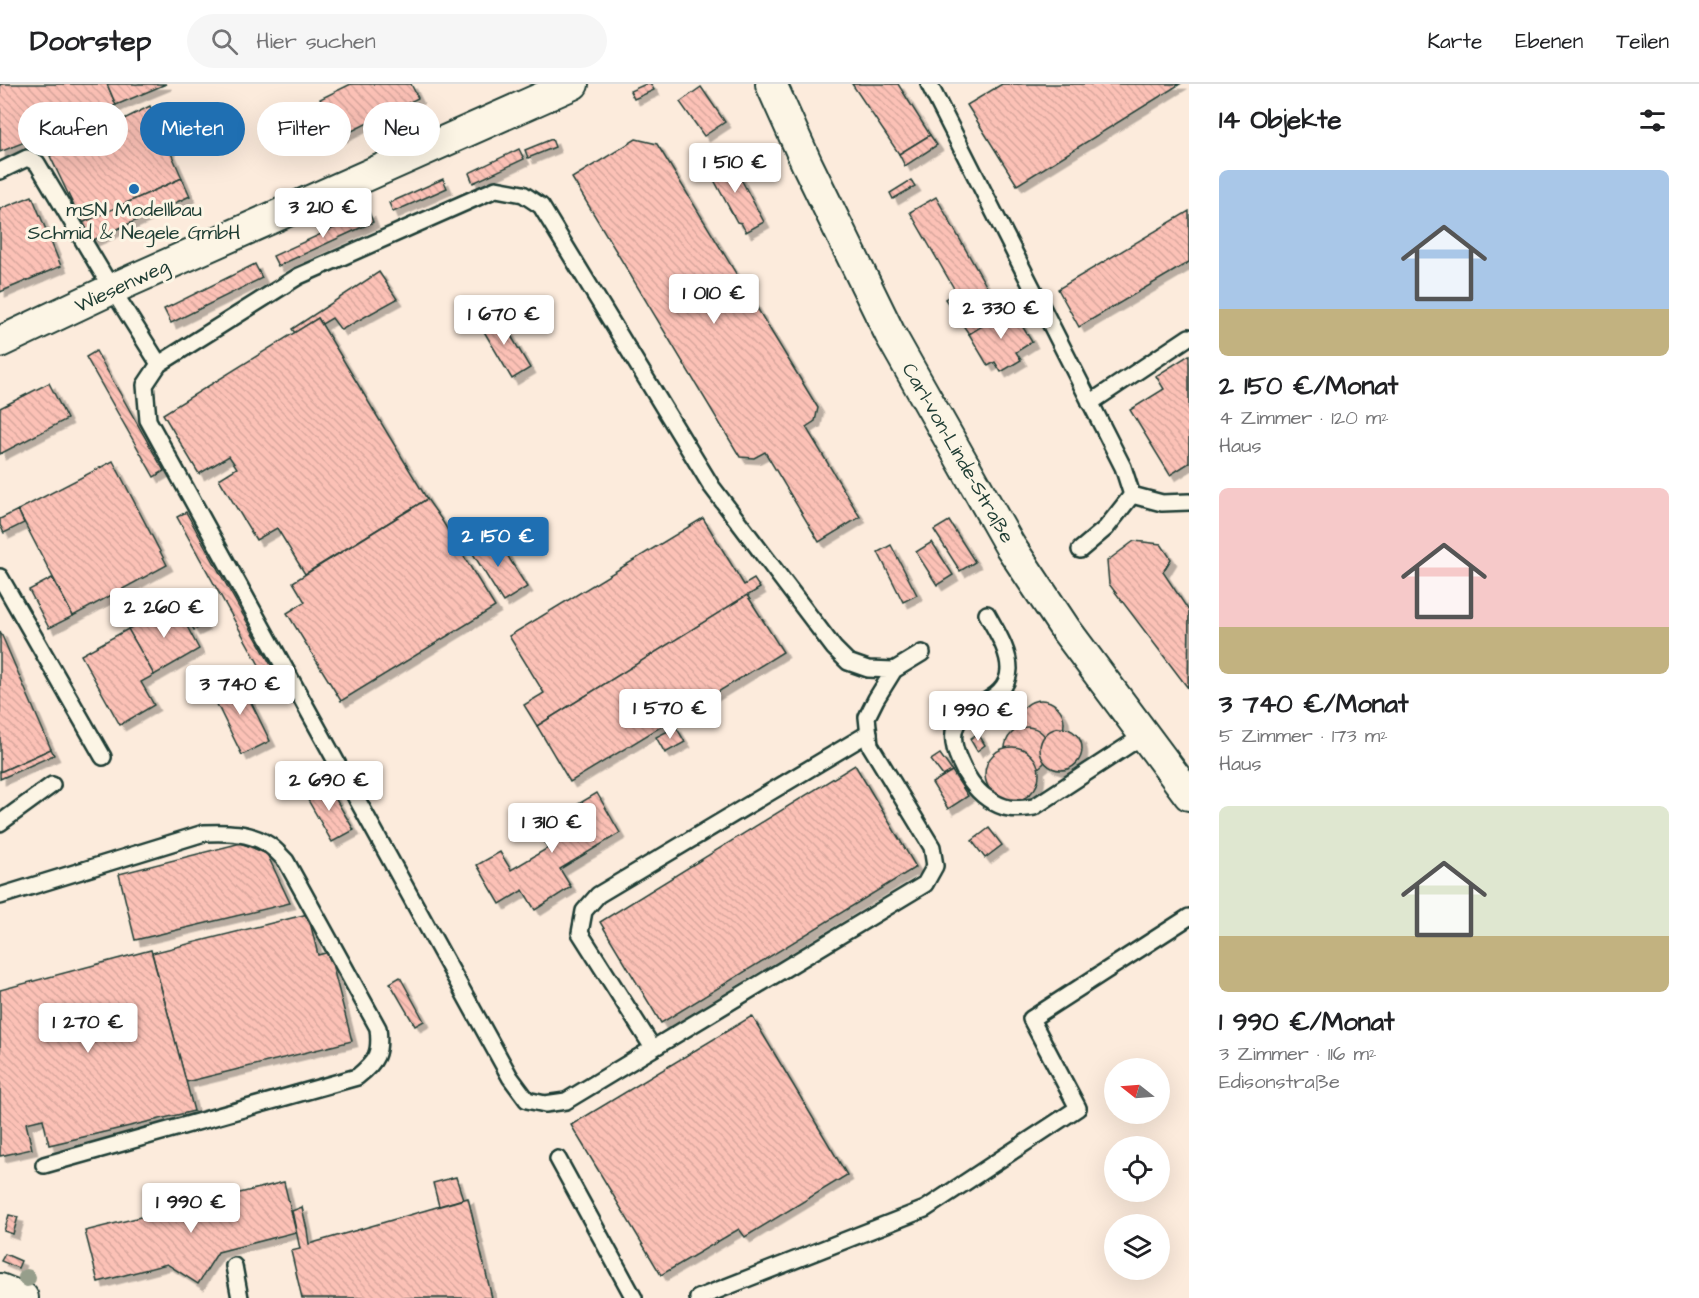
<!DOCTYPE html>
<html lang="de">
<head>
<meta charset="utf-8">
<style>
	:root { --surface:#fff; --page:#f6f6f6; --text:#202124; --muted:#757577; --line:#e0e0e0; --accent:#1f6fb2 }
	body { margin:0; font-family:"Architects Daughter",sans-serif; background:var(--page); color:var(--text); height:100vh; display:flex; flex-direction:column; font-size:22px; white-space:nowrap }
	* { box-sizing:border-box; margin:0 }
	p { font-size:20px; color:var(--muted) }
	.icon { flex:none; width:33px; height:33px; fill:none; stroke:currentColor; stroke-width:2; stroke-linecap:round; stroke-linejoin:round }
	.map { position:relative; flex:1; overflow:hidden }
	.side { display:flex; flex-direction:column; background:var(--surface); width:510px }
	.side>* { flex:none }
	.top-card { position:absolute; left:18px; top:18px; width:570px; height:54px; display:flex; gap:12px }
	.needle { width:39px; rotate:287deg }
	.controls { position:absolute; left:1104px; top:974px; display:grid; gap:12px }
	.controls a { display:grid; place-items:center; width:66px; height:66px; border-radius:50%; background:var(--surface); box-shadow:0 6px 24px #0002; font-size:30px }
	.price { position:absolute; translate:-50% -51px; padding:0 14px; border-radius:6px; background:#fff; color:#222; font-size:20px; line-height:39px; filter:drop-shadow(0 2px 3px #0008) }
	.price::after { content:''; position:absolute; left:50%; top:36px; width:18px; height:14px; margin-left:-9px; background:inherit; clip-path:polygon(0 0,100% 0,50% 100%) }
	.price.on { background:var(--accent); color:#fff }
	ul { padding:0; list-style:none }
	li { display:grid; align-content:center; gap:12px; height:318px; padding:0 30px }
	li span { display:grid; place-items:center; height:186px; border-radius:9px; color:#555 }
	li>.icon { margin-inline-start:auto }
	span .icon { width:108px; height:108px; fill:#fffc; stroke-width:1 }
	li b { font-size:26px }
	h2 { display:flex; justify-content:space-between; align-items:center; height:72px; padding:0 30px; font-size:26px }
	.chip { padding:0 21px; border-radius:27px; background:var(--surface); box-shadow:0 6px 24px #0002; font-size:21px; line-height:54px }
	.chip.on { background:var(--accent); color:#fff }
	header { display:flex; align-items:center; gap:36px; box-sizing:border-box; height:84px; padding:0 30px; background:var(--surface); border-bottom:2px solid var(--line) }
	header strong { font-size:28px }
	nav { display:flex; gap:33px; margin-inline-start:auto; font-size:21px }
	.search { width:420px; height:54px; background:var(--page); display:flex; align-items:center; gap:15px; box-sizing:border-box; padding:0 21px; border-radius:33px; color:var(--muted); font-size:22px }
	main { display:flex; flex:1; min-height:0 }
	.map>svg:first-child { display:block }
	.building { fill:url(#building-back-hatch); stroke:#1f3d34; stroke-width:1.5; filter:url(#shadow) }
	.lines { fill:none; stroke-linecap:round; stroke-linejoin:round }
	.lane-casing { stroke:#1f3d34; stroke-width:20 }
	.street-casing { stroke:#1f3d34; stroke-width:34 }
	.lane { stroke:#fcf5e5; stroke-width:15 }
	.street { stroke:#fcf5e5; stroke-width:30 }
	.tree { fill:#969e8b }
	.poi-dot { fill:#1f6fb2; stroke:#fcf5e5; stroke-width:2 }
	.labels { text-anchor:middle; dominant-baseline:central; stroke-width:6; stroke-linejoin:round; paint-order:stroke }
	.poi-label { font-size:20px; fill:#1f3d34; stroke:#fcf5e5 }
	.street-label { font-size:20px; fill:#1f3d34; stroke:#fcf5e5 }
</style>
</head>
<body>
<header>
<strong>Doorstep</strong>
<div class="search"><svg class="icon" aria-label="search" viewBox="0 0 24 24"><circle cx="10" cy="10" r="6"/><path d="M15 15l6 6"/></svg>Hier suchen</div>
<nav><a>Karte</a><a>Ebenen</a><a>Teilen</a></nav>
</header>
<main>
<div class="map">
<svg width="1189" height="1214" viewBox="0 0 1189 1214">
	<defs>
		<pattern id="building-back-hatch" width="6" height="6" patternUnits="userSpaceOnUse" patternTransform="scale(1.5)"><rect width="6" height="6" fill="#fcc1b6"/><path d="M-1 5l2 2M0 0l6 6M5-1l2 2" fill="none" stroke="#d8a79d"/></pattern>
		<filter id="shadow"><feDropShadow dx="5.5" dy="5.5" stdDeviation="0" flood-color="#0004"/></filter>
	</defs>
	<rect width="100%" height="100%" fill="#fcebdc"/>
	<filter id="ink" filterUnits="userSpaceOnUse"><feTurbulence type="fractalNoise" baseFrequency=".0167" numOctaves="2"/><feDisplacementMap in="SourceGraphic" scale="12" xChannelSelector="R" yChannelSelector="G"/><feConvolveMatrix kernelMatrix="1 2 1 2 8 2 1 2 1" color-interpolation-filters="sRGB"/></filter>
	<g filter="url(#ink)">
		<g class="building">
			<path d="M 0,0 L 107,0 L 116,21 L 0,68 Z"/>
			<path d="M 107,0 L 166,0 L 116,21 Z"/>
			<path d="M 351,0 L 411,0 L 418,14 L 338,54 L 320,15 Z"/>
			<path d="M 646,0 L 651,0 L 654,6 L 634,15 L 630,7 Z"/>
			<path d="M 852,0 L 898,0 L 930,51 L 899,70 Z"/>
			<path d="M 1002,0 L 1180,0 L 1017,101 L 967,21 Z"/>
			<path d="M 701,3 L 725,38 L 704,52 L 680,18 Z"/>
			<path d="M 150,22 L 182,94 L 82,139 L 50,72 Z"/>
			<path d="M 930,51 L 937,61 L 905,82 L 899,70 Z"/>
			<path d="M 552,55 L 555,63 L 528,74 L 525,66 Z"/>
			<path d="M 636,55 L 657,60 L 818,324 L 815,337 L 806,343 L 860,433 L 819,458 L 765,368 L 754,374 L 740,373 L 572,94 Z"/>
			<path d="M 519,65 L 524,75 L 473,99 L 469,89 Z"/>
			<path d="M 728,71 L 764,138 L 746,148 L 741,139 L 737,138 L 707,83 Z"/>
			<path d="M 182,94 L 190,112 L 91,157 L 82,139 Z"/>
			<path d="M 443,95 L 447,104 L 393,128 L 389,119 Z"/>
			<path d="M 911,96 L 915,102 L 893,115 L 890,109 Z"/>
			<path d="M 32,112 L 61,182 L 0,208 L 0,125 Z"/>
			<path d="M 936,113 L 1002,230 L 969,250 L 945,215 L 956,208 L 910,128 Z"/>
			<path d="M 1189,127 L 1189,178 L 1079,243 L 1058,205 Z"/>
			<path d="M 369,128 L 373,138 L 278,182 L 273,172 Z"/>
			<path d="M 255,180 L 262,194 L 171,239 L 164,225 Z"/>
			<path d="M 379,188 L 397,215 L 341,246 L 332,234 L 322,240 L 318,234 L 295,249 L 292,245 Z"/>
			<path d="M 1011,224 L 1032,258 L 1016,268 L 1021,276 L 1001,288 L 995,278 L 988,282 L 969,250 Z"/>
			<path d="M 497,228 L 530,284 L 512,295 L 479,239 Z"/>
			<path d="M 318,234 L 427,415 L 305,490 L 277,444 L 256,456 L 219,395 L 237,384 L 229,372 L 199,390 L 163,330 Z"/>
			<path d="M 96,267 L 164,387 L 154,393 L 86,273 Z"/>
			<path d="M 1189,271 L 1189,379 L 1170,391 L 1130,326 L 1164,305 L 1156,292 Z"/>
			<path d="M 49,299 L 67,335 L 0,370 L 0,324 Z"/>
			<path d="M 113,377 L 167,481 L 73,532 L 18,426 Z"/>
			<path d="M 427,415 L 441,435 L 495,523 L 341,617 L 287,529 L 305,518 L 293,498 Z"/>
			<path d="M 18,426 L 24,439 L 4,449 L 0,441 L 0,435 Z"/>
			<path d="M 186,428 L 272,583 L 263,588 L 177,433 Z"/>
			<path d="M 703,434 L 744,501 L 754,495 L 760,504 L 537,642 L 524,621 L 544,609 L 509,552 Z"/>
			<path d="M 949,437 L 975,478 L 960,487 L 934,446 Z"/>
			<path d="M 494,450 L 527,503 L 503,518 L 470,465 Z"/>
			<path d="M 1134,457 L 1161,460 L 1171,475 L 1163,488 L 1189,527 L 1188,604 L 1109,500 L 1107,477 Z"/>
			<path d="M 932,458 L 953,491 L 937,501 L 916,468 Z"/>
			<path d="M 891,461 L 917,511 L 903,518 L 878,468 Z"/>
			<path d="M 52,494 L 73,532 L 49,544 L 29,506 Z"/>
			<path d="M 747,511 L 783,568 L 705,616 L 699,606 L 690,612 L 695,622 L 570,698 L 537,642 Z"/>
			<path d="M 175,520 L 199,565 L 154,591 L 128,545 Z"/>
			<path d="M 192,523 L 204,541 L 194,546 L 183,528 Z"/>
			<path d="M 128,545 L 154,591 L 141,598 L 154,621 L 120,641 L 81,571 Z"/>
			<path d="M 0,547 L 51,665 L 0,688 Z"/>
			<path d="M 239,594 L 270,657 L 242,671 L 211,608 Z"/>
			<circle cx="1041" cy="639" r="23"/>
			<path d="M 676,643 L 685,658 L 665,669 L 656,653 Z"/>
			<circle cx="1027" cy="665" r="22"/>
			<circle cx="1061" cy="665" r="21"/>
			<path d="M 978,649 L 985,661 L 977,667 L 970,655 Z"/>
			<circle cx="1012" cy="690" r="27"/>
			<path d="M 51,665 L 54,671 L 0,695 L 0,688 Z"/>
			<path d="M 940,670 L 952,687 L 943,692 L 931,676 Z"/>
			<path d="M 855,681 L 916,783 L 661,939 L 600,838 Z"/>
			<path d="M 952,687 L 968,712 L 948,725 L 932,699 Z"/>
			<path d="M 325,697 L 354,746 L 332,758 L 304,709 Z"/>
			<path d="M 597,709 L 620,749 L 560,785 L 571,803 L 535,826 L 523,806 L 500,820 L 477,781 L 500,768 L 511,786 L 548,764 L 536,745 Z"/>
			<path d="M 989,744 L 1002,761 L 985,774 L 972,757 Z"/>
			<path d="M 241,759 L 267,770 L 290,819 L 135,856 L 119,790 Z"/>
			<path d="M 308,830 L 318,871 L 329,868 L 352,957 L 186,998 L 152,869 Z"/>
			<path d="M 151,866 L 194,1027 L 49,1061 L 43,1035 L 26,1039 L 32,1065 L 0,1072 L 0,906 Z"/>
			<path d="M 400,893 L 424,937 L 415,942 L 390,899 Z"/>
			<path d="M 752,932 L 847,1091 L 745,1153 L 739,1145 L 661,1191 L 571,1041 Z"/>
			<path d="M 456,1093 L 463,1115 L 439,1122 L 433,1099 Z"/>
			<path d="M 284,1098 L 296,1148 L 218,1168 L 198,1200 L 167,1180 L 98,1198 L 85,1147 L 176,1124 L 179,1120 L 183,1123 Z"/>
			<path d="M 468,1114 L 492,1214 L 302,1214 L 291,1167 L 300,1165 L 292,1127 L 302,1123 L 307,1146 L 309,1160 Z"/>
			<path d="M 9,1131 L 18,1133 L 13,1150 L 4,1147 Z"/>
			<path d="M 5,1170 L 21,1177 L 18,1184 L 1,1177 Z"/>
		</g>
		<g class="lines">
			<defs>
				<g id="lane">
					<path d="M 929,0 L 1123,383 L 1132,411 L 1162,419 L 1189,418"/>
					<path d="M 0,87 L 27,74 L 37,79 L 112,205 L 159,280"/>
					<path d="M 1090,319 L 1189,253"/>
					<path d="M 1080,466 L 1106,444 L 1132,411"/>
					<path d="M 0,493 L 103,673"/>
					<path d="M 987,530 C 996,547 1009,566 1009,585 C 1008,631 931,614 960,678 C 965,690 975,706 987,714 C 1004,726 1014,726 1034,723 L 1144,651"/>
					<path d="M 894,586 L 876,615 L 867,633 L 870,661 L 932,763 L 935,782 L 925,800 L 566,1017 L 545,1020 L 527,1016 L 510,993 L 148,336 L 145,301 L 159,280 L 299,192 L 496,105 L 523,110 L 541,122 L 712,403 L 834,564 L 848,578 L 868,585 L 894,586 L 922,569"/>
					<path d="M 0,739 L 52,701"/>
					<path d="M 0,812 L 204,749 C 226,748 250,748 269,761 C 275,765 281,772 286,777 L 378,944 C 381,969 377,977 357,993 L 44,1081"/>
					<path d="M 653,964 L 580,849 L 584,827 L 598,811 L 869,649"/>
					<path d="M 558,1075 L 634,1214"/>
					<path d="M 234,1182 L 240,1214"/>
					<path d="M 698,1214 L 925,1125 L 1078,1024 L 1031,935 L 1189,833"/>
				</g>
				<g id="street">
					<path d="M 771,0 L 807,80 L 890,250 L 1010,462 L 1066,546 L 1189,711"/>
					<path d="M 0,258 L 112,205 L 573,0"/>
					<path d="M 0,1205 L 23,1214"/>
				</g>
			</defs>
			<use href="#lane" class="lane-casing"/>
			<use href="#street" class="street-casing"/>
			<use href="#lane" class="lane"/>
			<use href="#street" class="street"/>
		</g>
		<circle class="tree" cx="27" cy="1194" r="9"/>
	</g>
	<circle class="poi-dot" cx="134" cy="105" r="6"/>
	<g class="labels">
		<g class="poi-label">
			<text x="134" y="126">mSN Modellbau<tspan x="134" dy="23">Schmid &amp; Negele GmbH</tspan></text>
		</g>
		<g class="street-label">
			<text transform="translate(122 202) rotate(-25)">Wiesenweg</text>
			<text transform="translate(958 369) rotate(60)">Carl-von-Linde-Straße</text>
		</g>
	</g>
</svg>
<div class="controls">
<a><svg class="needle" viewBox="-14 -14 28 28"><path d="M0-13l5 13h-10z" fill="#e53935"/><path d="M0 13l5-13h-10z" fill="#757577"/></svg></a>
<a><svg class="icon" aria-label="locate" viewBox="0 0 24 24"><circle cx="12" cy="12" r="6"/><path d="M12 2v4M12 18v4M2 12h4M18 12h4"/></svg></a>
<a><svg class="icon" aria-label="layers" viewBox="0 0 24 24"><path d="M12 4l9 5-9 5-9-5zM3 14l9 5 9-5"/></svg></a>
</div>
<b class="price" style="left:735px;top:110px">1 510 €</b>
<b class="price" style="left:323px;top:155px">3 210 €</b>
<b class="price" style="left:714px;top:241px">1 010 €</b>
<b class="price" style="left:1001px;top:256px">2 330 €</b>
<b class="price" style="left:504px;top:262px">1 670 €</b>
<b class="price on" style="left:498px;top:484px">2 150 €</b>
<b class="price" style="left:164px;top:555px">2 260 €</b>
<b class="price" style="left:240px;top:632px">3 740 €</b>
<b class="price" style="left:670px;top:656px">1 570 €</b>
<b class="price" style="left:978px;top:658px">1 990 €</b>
<b class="price" style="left:329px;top:728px">2 690 €</b>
<b class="price" style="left:552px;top:770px">1 310 €</b>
<b class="price" style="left:88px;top:970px">1 270 €</b>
<b class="price" style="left:191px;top:1150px">1 990 €</b>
<div class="top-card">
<a class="chip">Kaufen</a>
<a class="chip on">Mieten</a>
<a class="chip">Filter</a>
<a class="chip">Neu</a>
</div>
</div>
<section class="side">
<h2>14 Objekte<svg class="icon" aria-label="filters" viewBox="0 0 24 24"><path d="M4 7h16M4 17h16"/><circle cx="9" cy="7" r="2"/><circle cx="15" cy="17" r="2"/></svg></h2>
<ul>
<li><span style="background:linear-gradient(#a9c7e8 75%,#c2b280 0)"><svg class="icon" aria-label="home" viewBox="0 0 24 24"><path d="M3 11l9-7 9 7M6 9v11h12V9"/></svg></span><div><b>2 150 €/Monat</b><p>4 Zimmer · 120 m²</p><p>Haus</p></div></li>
<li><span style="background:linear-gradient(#f6c9c9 75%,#c2b280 0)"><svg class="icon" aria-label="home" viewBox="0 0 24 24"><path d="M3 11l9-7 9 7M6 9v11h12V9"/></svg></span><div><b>3 740 €/Monat</b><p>5 Zimmer · 173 m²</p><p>Haus</p></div></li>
<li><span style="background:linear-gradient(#dfe7d0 70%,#c2b280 0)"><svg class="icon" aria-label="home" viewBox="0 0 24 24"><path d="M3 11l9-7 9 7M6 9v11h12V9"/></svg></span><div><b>1 990 €/Monat</b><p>3 Zimmer · 116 m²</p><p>Edisonstraße</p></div></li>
</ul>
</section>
</main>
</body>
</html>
